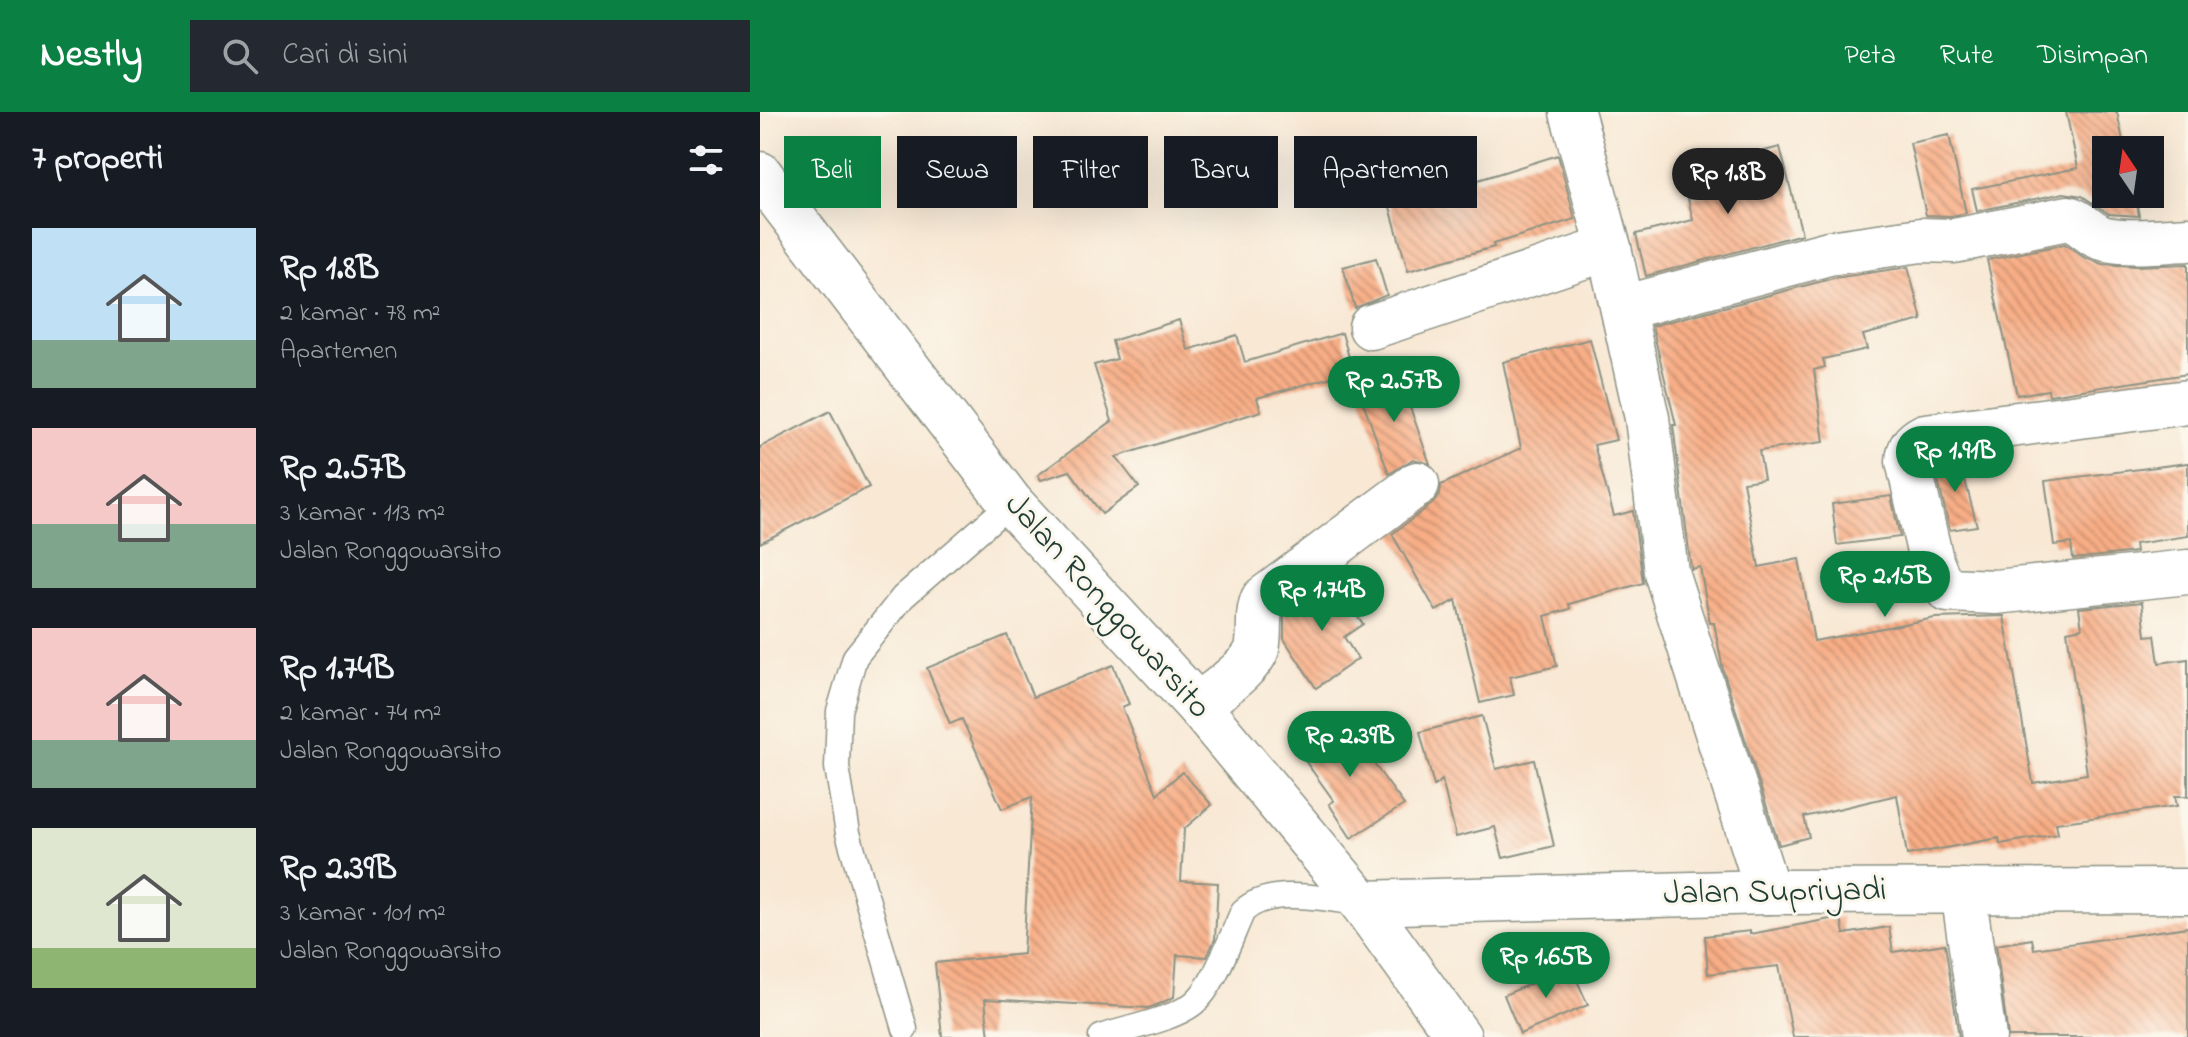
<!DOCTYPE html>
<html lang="id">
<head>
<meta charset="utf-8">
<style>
	:root { --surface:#171b24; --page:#242831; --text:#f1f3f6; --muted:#9ea1a6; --accent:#0b8043 }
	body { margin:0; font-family:"Indie Flower",sans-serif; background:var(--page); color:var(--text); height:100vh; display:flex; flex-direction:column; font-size:30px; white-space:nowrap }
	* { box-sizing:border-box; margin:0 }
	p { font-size:26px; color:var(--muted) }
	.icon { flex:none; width:44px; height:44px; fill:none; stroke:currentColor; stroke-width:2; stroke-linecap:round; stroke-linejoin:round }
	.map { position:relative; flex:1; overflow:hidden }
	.drawer { display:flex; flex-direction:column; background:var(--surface); width:760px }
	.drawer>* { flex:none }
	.top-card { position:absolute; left:24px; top:24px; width:760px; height:72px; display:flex; gap:16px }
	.needle { width:52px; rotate:347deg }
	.fabs { position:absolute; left:1332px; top:24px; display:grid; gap:16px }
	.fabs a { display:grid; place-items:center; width:72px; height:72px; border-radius:0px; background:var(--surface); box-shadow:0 8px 32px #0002; font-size:40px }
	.price { position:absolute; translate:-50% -68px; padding:0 18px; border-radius:28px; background:var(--accent); color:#fff; font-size:26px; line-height:52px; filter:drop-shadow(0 2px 4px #0008) }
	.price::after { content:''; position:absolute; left:50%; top:48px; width:24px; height:18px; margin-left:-12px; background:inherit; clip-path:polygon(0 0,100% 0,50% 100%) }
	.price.selected { background:#222; color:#fff }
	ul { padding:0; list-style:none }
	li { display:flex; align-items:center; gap:24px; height:200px; padding:0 32px }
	li span { display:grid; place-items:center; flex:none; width:224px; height:160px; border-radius:0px; color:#555 }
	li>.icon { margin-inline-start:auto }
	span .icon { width:96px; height:96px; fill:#fffc; stroke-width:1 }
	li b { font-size:34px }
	h2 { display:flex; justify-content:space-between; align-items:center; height:96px; padding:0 32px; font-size:34px }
	.pill { padding:0 28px; border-radius:0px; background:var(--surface); box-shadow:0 8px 32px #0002; font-size:28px; line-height:72px }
	.pill.selected { background:var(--accent); color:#fff }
	header { display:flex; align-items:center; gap:48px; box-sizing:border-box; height:112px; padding:0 40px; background:var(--accent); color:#fff }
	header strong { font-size:38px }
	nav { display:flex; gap:44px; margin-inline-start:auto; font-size:28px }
	.search { width:560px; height:72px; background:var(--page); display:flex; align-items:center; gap:20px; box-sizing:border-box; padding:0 28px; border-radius:0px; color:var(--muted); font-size:30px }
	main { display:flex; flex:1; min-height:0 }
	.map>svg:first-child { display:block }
	.building { fill:url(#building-back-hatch) }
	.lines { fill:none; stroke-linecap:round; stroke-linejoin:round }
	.service-casing { stroke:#8c9284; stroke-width:27 }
	.minor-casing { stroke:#8c9284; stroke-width:47 }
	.tertiary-casing { stroke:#8c9284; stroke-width:47 }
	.primary-casing { stroke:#8c9284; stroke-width:47 }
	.service { stroke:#fff; stroke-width:24 }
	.minor { stroke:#fff; stroke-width:44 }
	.tertiary { stroke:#fff; stroke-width:44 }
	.primary { stroke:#fff; stroke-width:44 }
	.labels { text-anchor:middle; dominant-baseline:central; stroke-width:6; stroke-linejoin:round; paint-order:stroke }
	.street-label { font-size:34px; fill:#1f3d34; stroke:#fbf7ec }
</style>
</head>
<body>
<header>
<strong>Nestly</strong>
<div class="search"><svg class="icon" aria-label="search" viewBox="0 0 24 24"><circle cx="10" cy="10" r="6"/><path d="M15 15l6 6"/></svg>Cari di sini</div>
<nav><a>Peta</a><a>Rute</a><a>Disimpan</a></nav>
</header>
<main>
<section class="drawer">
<h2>7 properti<svg class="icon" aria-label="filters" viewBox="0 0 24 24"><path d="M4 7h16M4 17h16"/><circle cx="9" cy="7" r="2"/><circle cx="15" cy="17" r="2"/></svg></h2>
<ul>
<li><span style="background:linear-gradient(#bfe0f5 70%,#7fa58c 0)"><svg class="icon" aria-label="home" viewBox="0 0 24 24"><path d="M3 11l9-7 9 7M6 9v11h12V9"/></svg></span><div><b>Rp 1.8B</b><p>2 kamar · 78 m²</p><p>Apartemen</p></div></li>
<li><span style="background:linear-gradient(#f6c9c9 60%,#7fa58c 0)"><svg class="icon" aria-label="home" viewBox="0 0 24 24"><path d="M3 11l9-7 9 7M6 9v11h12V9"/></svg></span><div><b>Rp 2.57B</b><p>3 kamar · 113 m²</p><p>Jalan Ronggowarsito</p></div></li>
<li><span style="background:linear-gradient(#f6c9c9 70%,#7fa58c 0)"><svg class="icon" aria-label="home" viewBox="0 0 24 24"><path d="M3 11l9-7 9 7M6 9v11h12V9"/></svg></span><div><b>Rp 1.74B</b><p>2 kamar · 74 m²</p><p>Jalan Ronggowarsito</p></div></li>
<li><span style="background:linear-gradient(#dfe7d0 75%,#8fb573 0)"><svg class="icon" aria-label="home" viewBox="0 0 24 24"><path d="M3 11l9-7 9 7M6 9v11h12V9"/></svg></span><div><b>Rp 2.39B</b><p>3 kamar · 101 m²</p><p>Jalan Ronggowarsito</p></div></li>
</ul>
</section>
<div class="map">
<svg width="1428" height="925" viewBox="0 0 1428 925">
	<defs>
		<pattern id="building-back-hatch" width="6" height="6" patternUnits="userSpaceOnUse" patternTransform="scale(2)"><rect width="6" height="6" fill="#f8ad85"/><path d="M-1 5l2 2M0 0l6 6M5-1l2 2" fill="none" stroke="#c88e6e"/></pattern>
	</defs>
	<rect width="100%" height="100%" fill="#fbf7ec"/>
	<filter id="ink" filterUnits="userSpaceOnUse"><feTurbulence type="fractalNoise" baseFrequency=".0125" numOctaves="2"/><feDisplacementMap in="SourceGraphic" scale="16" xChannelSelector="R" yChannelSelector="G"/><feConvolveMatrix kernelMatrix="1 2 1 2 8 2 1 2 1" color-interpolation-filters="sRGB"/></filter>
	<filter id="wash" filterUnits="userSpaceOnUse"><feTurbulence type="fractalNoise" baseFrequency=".006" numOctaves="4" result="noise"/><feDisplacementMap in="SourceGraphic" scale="32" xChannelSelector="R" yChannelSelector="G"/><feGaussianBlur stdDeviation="1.8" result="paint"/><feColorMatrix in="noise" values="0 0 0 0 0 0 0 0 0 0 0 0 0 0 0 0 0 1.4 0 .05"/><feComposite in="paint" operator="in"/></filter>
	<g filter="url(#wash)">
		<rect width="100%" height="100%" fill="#f8e8d4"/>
		<g id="blocks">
			<g class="building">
				<path d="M 1306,0 L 1357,0 L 1365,38 L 1346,38 L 1346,82 L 1375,82 L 1379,104 L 1349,102 L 1322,84 L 1304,81 L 1217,99 L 1212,77 L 1318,56 Z"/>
				<path d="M 1189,23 L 1206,101 L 1192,104 L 1166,103 L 1150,31 Z"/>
				<path d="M 1020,35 L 1042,122 L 886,164 L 876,122 L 933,108 L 928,87 L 968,78 L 961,50 Z"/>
				<path d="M 798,43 L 815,107 L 733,132 L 734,135 L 648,159 L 628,88 L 712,61 L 715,69 Z"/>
				<path d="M 1305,132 L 1325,146 L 1342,152 L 1375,154 L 1428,152 L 1428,262 L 1289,283 L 1288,278 L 1257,283 L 1227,148 Z"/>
				<path d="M 616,146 L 627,183 L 595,196 L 583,155 Z"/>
				<path d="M 1148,155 L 1162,208 L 1103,223 L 1107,237 L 1063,247 L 1065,255 L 1054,258 L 1064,330 L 999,339 L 1004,367 L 983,370 L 999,455 L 1039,447 L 1054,529 L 1175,506 L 1244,504 L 1273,671 L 1327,662 L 1307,519 L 1322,516 L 1319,496 L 1382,490 L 1386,524 L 1395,523 L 1399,551 L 1428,547 L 1428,684 L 1415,684 L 1417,694 L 1296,711 L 1298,722 L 1240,732 L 1239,726 L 1147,743 L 1137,683 L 1044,705 L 1049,725 L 1019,733 L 963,558 L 954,511 L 950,511 L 940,455 L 931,457 L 931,455 L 913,313 L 916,313 L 892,214 L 1074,166 Z"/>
				<path d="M 419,208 L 428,238 L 477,223 L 485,250 L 582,221 L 593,259 L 497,286 L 501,299 L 356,345 L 379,375 L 342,402 L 310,359 L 281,368 L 278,363 L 352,309 L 334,253 L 357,247 L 352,229 Z"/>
				<path d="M 830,227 L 856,328 L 834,333 L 854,404 L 873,399 L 883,471 L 809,492 L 810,497 L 785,504 L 797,554 L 750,565 L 754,583 L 720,591 L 696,488 L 676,499 L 632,422 L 672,392 L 680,383 L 681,373 L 761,336 L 743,250 Z"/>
				<path d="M 639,264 L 670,352 L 653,347 L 629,362 L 599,279 Z"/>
				<path d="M 70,299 L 109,375 L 0,431 L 0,335 Z"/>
				<path d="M 1199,345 L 1217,414 L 1190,418 L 1173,348 Z"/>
				<path d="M 1428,351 L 1428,424 L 1375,432 L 1376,440 L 1313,447 L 1311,431 L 1294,433 L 1285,369 Z"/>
				<path d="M 1131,384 L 1140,425 L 1077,433 L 1072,392 Z"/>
				<path d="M 572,466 L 603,512 L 584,525 L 598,547 L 556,576 L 524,527 L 524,503 Z"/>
				<path d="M 247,523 L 273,585 L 353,553 L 369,592 L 362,595 L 397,682 L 422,660 L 452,693 L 424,717 L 421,769 L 458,771 L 455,827 L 447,845 L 417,843 L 414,885 L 397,893 L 388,896 L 225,887 L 229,925 L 182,925 L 175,851 L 263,842 L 272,685 L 242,697 L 202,607 L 190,612 L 167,556 Z"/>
				<path d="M 722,604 L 736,657 L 774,648 L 794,734 L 743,746 L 735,715 L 696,725 L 682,668 L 674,674 L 660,620 Z"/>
				<path d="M 581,607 L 644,693 L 591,726 L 569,692 L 574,689 L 538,639 Z"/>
				<path d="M 1081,805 L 1084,822 L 1129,815 L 1133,840 L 1185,832 L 1199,925 L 1033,925 L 1019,854 L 948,862 L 945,824 L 990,819 L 990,822 Z"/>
				<path d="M 1428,815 L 1428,925 L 1248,925 L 1236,833 L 1272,827 L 1274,837 Z"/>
				<path d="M 811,855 L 828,893 L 760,922 L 744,883 Z"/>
			</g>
		</g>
	</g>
	<g filter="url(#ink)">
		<use href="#blocks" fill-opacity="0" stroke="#8c9284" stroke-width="2"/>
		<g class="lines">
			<defs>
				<g id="service">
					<path d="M 145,917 L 88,721 L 77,655 L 79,599 L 95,545 L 143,485 L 251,391"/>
					<path d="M 341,925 C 367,916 413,908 434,891 C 455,874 471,824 483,799 C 510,773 567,788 602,791"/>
				</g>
				<g id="minor">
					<path d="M 812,0 L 849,136 L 887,306 L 906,460 L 1008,780"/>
					<path d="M 863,196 L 1069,141 L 1161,128 L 1194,129 L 1308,106 C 1323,110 1330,124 1346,127 C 1369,132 1404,128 1428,127"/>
					<path d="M 611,215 L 849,136"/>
					<path d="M 1428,290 L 1165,324 C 1153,330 1149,336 1148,349 L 1172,452 L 1178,466 L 1188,478 L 1235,480 L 1428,460"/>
					<path d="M 438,594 C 454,580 491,556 497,537 C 501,521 496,503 503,487 L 657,372"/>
					<path d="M 1203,779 L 1224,925"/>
				</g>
				<path id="tertiary" d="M 602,791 L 1008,780 L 1428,779"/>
				<path id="primary" d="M 0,62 L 251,391 L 438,594 L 602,791 L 699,925"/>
			</defs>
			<use href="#service" class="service-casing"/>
			<use href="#minor" class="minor-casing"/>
			<use href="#tertiary" class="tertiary-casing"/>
			<use href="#primary" class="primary-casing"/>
			<use href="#service" class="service"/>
			<use href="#minor" class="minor"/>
			<use href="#tertiary" class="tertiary"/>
			<use href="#primary" class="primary"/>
		</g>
	</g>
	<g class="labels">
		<g class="street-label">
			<text transform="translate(347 495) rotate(48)">Jalan Ronggowarsito</text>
			<text transform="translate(1015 781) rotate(-1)">Jalan Supriyadi</text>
		</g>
	</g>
</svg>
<div class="fabs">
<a><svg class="needle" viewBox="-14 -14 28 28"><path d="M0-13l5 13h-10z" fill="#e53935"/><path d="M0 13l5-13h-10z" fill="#9ea1a6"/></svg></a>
</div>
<b class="price selected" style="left:968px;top:104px">Rp 1.8B</b>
<b class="price" style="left:634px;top:312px">Rp 2.57B</b>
<b class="price" style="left:1195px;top:382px">Rp 1.91B</b>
<b class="price" style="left:1125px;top:507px">Rp 2.15B</b>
<b class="price" style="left:562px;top:521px">Rp 1.74B</b>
<b class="price" style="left:590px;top:667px">Rp 2.39B</b>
<b class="price" style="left:786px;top:888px">Rp 1.65B</b>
<div class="top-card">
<a class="pill selected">Beli</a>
<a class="pill">Sewa</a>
<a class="pill">Filter</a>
<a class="pill">Baru</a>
<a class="pill">Apartemen</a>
</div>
</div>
</main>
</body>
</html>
